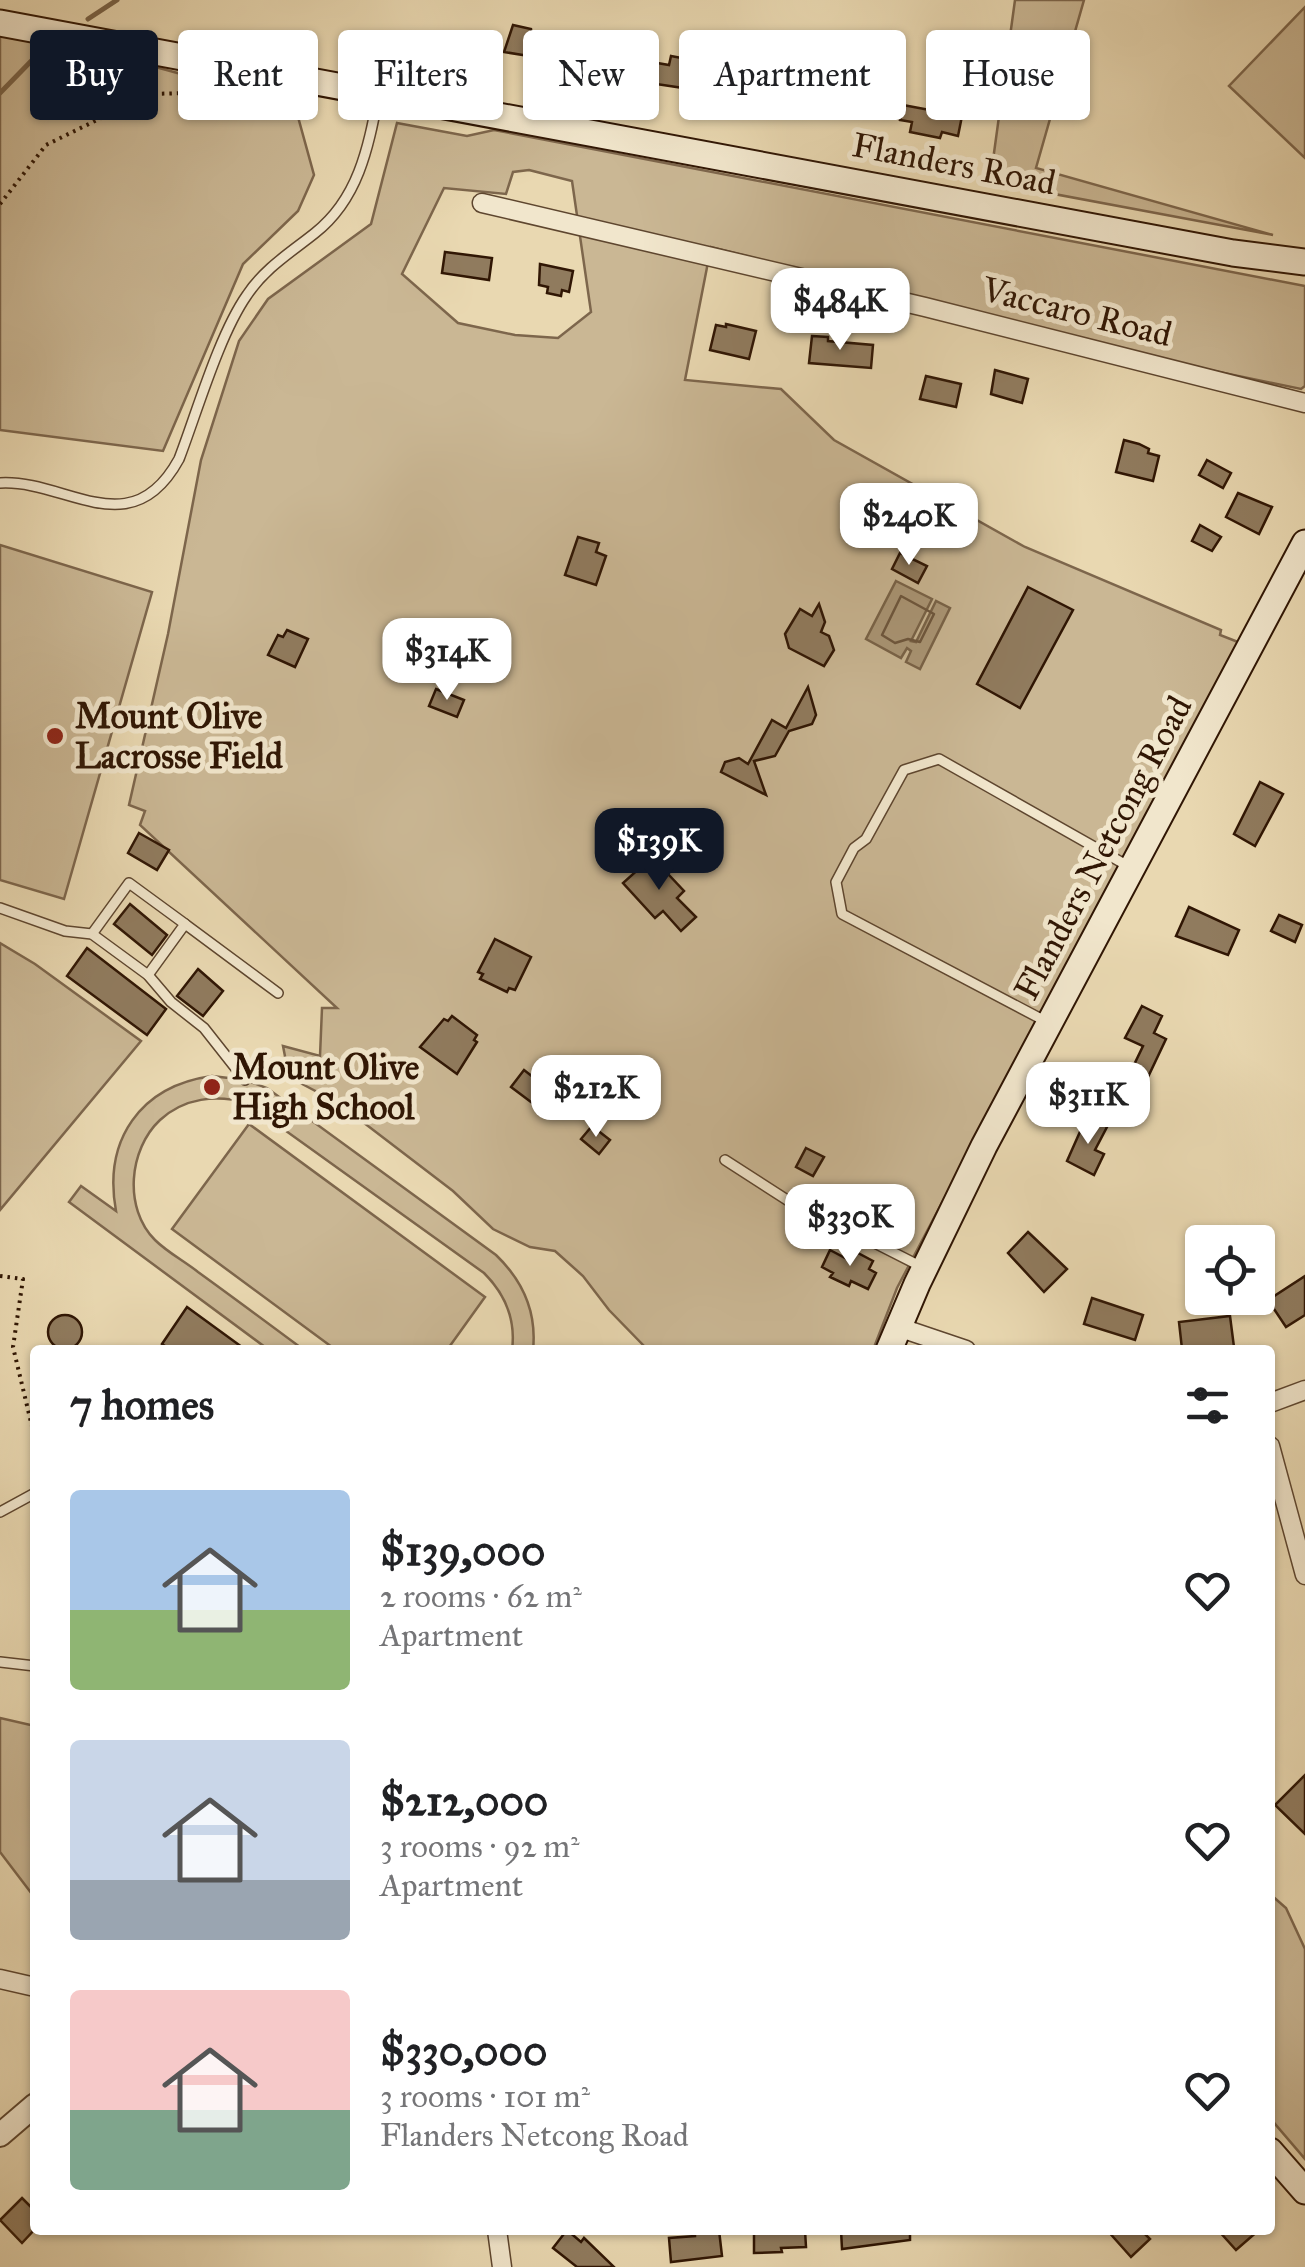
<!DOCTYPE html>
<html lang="en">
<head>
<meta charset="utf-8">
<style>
	:root { --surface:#fff; --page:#f2f2f2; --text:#202124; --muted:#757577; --accent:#111827 }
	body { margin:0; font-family:"IM FELL Great Primer",serif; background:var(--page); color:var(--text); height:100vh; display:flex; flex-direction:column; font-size:38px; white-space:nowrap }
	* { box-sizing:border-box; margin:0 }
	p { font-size:32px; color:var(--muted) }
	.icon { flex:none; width:55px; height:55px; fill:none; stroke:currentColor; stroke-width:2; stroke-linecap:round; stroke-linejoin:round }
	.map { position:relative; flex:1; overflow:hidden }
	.side { position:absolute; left:30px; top:1345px; width:1245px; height:890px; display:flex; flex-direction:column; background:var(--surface); border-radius:10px; box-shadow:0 2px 8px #0004 }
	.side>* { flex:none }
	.banner { position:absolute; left:30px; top:30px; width:1245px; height:90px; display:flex; gap:20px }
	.controls { position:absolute; left:1185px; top:1225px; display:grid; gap:20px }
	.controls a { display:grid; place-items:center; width:90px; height:90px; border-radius:10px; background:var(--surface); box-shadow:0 2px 8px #0004; font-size:50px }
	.price { position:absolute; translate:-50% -85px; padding:0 22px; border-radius:20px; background:#fff; color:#222; font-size:32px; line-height:65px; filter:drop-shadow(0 2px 5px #0008) }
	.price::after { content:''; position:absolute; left:50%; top:60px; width:30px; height:22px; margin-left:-15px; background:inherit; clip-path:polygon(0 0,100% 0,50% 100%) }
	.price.on { background:var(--accent); color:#fff }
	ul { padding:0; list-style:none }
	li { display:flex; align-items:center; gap:30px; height:250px; padding:0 40px }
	li span { display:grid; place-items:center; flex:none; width:280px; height:200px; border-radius:10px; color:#555 }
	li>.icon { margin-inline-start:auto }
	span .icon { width:120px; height:120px; fill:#fffc; stroke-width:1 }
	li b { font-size:42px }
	h2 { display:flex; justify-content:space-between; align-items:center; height:120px; padding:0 40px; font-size:42px }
	.tag { padding:0 35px; border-radius:10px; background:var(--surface); box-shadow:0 2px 8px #0004; font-size:35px; line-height:90px }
	.tag.on { background:var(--accent); color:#fff }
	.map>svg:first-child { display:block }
	.green { fill:#cab794; stroke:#7d664c; stroke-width:2.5; fill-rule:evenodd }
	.water { fill:#aa9676; stroke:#796348; stroke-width:2.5 }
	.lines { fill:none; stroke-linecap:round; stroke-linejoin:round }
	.shore { stroke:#6d563d; stroke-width:2.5 }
	.stream { stroke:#796348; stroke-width:5 }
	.building { fill:#907b5e; stroke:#301604; stroke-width:2.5 }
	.service-casing { stroke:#5e462f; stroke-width:12 }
	.minor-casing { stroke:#5e462f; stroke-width:21 }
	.tertiary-casing { stroke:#5e462f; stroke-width:26 }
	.secondary-casing { stroke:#301604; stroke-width:29 }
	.path { stroke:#301604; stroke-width:4; stroke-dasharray:2.5 5; stroke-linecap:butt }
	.service { stroke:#f1e6cc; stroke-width:9 }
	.minor { stroke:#f1e6cc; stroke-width:18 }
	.tertiary { stroke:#f1e6cc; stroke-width:22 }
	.secondary { stroke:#f1e6cc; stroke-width:25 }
	.poi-dot { fill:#8f2418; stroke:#f1e6cc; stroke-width:4 }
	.labels { text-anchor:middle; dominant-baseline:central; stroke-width:10; stroke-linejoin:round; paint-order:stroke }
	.street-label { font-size:35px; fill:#301604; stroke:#f1e6cc }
	.poi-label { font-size:35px; font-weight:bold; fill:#301604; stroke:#f1e6cc; text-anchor:start }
</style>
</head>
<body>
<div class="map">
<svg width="1305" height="2267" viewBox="0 0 1305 2267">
	<rect width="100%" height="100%" fill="#e9d8b1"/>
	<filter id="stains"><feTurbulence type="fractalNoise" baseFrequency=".002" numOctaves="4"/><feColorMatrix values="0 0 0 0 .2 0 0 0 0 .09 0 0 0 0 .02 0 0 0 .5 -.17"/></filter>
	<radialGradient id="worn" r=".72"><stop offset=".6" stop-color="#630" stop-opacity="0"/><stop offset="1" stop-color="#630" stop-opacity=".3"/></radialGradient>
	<g class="green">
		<path d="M 1015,0 L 1084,0 L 1036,168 L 1273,235 L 990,182 Z"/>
		<path d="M 1305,7 L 1305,158 L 1229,86 Z"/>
		<path d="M 0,35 L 141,63 L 243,91 L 298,117 L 314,175 L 298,211 L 243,264 L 163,451 L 0,430 Z"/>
		<path d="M 397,123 L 467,136 L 494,130 L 1305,286 L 1305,386 L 1301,389 L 1123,352 L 711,247 L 685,380 L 781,389 L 834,440 L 1025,547 L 1221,630 L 1220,635 L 1238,642 L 897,1288 L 873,1350 L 648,1350 L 609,1310 L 583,1276 L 555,1251 L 530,1247 L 493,1229 L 453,1191 L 338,1103 L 289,1077 L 283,1046 L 320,1056 L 322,1008 L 337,1008 L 140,825 L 145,811 L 129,805 L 168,634 L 201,460 L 239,341 L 268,299 L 371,224 ZM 529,170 L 572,181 L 591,312 L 558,338 L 515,335 L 458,323 L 402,274 L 444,188 L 506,194 L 513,172 Z"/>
		<path d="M 0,545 L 152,592 L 64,899 L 0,880 Z"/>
		<path d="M 0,943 L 35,964 L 141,1041 L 0,1210 Z"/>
		<path d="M 212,1076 L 245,1080 L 267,1088 L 496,1255 C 523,1281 537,1312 533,1350 L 512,1350 C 516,1320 505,1294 484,1273 L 247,1103 C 216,1094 184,1098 160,1120 C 129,1149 123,1208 155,1240 C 167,1252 184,1261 198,1272 C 234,1298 269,1324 304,1350 L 269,1350 L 69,1202 L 81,1186 L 116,1211 C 103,1140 140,1086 212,1076 Z"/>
		<path d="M 249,1124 L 485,1297 L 447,1350 L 336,1350 L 172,1229 Z"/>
		<path d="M 0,1718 L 35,1726 L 35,1898 L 0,1852 Z"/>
		<path d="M 1270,1894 L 1286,1908 L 1305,1949 L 1305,2159 L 1270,2118 Z"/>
	</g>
	<path class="water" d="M 896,581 L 932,599 L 911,641 L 916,642 L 936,601 L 950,608 L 920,669 L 906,662 L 911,651 L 907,648 L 901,658 L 866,639 Z"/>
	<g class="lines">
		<path class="shore" d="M 901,596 L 934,614 L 920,642 L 908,639 L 895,643 L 882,635 Z"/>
		<g class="stream">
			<path d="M 88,19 L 117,0"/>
			<path d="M 0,93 L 40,52"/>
		</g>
	</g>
	<g class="building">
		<path d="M 513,25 L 531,29 L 532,38 L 557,42 L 553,68 L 528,63 L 529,56 L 504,52 Z"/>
		<path d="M 671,56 L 687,59 L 686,67 L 693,68 L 690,89 L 636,81 L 640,60 L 669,65 Z"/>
		<path d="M 777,80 L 794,83 L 791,100 L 774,96 Z"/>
		<path d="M 811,92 L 838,97 L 834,118 L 808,113 Z"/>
		<path d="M 903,105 L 962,116 L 958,136 L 942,132 L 940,138 L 910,132 L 912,122 L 900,120 Z"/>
		<path d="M 445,252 L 492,258 L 489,280 L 442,273 Z"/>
		<path d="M 540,264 L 573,271 L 569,292 L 562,290 L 561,296 L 547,293 L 548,287 L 539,285 Z"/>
		<path d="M 726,324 L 756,331 L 749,359 L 710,350 L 716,325 L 726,327 Z"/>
		<path d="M 812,336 L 828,337 L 828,341 L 873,345 L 871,368 L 809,363 Z"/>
		<path d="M 995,370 L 1028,379 L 1022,403 L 991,394 Z"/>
		<path d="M 926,376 L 961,384 L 956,407 L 920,399 Z"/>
		<path d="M 1124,440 L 1139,444 L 1149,449 L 1148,453 L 1159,456 L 1153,481 L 1116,472 Z"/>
		<path d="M 1207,460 L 1231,473 L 1223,488 L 1199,475 Z"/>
		<path d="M 1238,493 L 1272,507 L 1259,534 L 1226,517 Z"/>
		<path d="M 1200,525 L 1221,537 L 1212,551 L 1192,541 Z"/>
		<path d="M 578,537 L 599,543 L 596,552 L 606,556 L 596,585 L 565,575 Z"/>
		<path d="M 900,553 L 927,566 L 918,583 L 892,569 Z"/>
		<path d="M 1028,587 L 1073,610 L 1020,708 L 977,684 Z"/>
		<path d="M 819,604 L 825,622 L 821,632 L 829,636 L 834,650 L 824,666 L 789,648 L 785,634 L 800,609 L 812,616 Z"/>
		<path d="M 287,630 L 308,639 L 295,667 L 268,655 L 278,635 L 283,637 Z"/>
		<path d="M 808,687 L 816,715 L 812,724 L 789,731 L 775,756 L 754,761 L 766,795 L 721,772 L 725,762 L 739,758 L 748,764 L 772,720 L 786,728 Z"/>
		<path d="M 436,689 L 464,700 L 457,717 L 429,706 Z"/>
		<path d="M 1260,782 L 1283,794 L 1255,846 L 1234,834 Z"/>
		<path d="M 139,833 L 169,850 L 157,870 L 128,853 Z"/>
		<path d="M 652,857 L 684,891 L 677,898 L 696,917 L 681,931 L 663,911 L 655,918 L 623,883 Z"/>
		<path d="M 130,904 L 167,935 L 152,955 L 114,924 Z"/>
		<path d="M 1189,907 L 1239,930 L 1228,955 L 1176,936 Z"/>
		<path d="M 1279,915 L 1302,925 L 1295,942 L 1271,931 Z"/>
		<path d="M 495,939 L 531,957 L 515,990 L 509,988 L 507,992 L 480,979 L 483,974 L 478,972 Z"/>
		<path d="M 87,948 L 166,1009 L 147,1035 L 67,976 Z"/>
		<path d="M 198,969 L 223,991 L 203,1016 L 177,996 Z"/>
		<path d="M 1142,1006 L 1162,1016 L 1154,1033 L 1166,1039 L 1148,1077 L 1132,1069 L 1143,1046 L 1125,1038 Z"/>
		<path d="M 452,1016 L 477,1035 L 474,1040 L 477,1042 L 457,1074 L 420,1047 L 444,1019 L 448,1021 Z"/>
		<path d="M 524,1070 L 556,1095 L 543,1111 L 511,1087 Z"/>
		<path d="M 1087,1116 L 1107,1127 L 1095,1150 L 1104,1154 L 1094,1175 L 1067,1161 Z"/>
		<path d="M 592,1126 L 610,1140 L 599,1154 L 581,1139 Z"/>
		<path d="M 806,1148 L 824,1157 L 813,1176 L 796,1167 Z"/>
		<path d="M 1028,1232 L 1067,1269 L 1044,1292 L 1008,1253 Z"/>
		<path d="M 830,1250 L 849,1260 L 854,1251 L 873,1261 L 869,1269 L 876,1273 L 868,1289 L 851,1281 L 849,1286 L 830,1277 L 833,1273 L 822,1267 Z"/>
		<path d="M 1305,1276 L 1305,1315 L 1286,1327 L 1268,1300 Z"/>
		<path d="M 1092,1298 L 1143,1315 L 1135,1340 L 1084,1324 Z"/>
		<path d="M 187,1307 L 246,1350 L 171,1350 L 162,1344 Z"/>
		<circle cx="65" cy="1332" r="17"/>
		<path d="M 1230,1316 L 1234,1347 L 1182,1349 L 1179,1322 Z"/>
		<path d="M 1305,1775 L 1305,1834 L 1275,1805 Z"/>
		<path d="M 22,2198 L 35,2211 L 35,2229 L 22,2243 L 0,2220 Z"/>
		<path d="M 567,2230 L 581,2242 L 584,2238 L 614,2267 L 577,2267 L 553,2248 Z"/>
		<path d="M 709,2230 L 719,2230 L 722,2256 L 671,2262 L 669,2238 L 695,2236 L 695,2231 Z"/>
		<path d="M 754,2230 L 805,2230 L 806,2247 L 781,2248 L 782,2252 L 754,2253 Z"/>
		<path d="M 841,2230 L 910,2230 L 910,2240 L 842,2249 Z"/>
		<path d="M 1107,2230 L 1141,2230 L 1150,2239 L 1131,2257 Z"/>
		<path d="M 1218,2230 L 1259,2230 L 1236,2250 Z"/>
	</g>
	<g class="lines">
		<defs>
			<g id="service">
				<path d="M 0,483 C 66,479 131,547 179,459 C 197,412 219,335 247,295 C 265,268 290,253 315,233 C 358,199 368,149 378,97"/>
				<path d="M 0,908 L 65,931 L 92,934 L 148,975 L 171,1002 L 204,1028 L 245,1080"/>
				<path d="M 185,924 L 278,993"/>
				<path d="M 92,934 L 129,883 L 185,924 L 148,975"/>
				<path d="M 1047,1022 L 842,914 L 836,882 L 854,848 L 866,839 L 904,770 L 939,759 L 1128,866"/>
				<path d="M 725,1160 L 826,1225 L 859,1235 L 922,1267"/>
				<path d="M 0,1512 L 35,1493"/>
				<path d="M 0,1662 L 35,1666"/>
			</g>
			<g id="minor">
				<path d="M 482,203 L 925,307 L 1305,403"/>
				<path d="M 898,1327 L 966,1350"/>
				<path d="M 1270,1403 L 1305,1390"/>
				<path d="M 1270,1446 L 1305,1575"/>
				<path d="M 0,1979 L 35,1987"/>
				<path d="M 497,2230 L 502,2267"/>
			</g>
			<path id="tertiary" d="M 0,2135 L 35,2105"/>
			<g id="secondary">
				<path d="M 0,23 L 1233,253 L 1305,262"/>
				<path d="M 889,1350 L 917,1284 L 984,1146 L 1305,543"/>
				<path d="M 1270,2151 L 1305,2191"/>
			</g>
		</defs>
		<use href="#service" class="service-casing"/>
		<use href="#minor" class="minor-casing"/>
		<use href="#tertiary" class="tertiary-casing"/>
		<use href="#secondary" class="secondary-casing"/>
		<g class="path">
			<path d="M 0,204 L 46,145 L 150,94 L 185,93"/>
			<path d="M 0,1276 L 23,1279 L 13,1347 L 35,1439"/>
		</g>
		<use href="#service" class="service"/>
		<use href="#minor" class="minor"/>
		<use href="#tertiary" class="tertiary"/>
		<use href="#secondary" class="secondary"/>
	</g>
	<g class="poi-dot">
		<circle cx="55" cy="736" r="10"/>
		<circle cx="212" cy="1087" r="10"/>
	</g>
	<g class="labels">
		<g class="street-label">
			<text transform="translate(954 164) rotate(11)">Flanders Road</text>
			<text transform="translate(1077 312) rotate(14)">Vaccaro Road</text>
			<text transform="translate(1103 848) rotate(-62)">Flanders Netcong Road</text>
		</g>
		<g class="poi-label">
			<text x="75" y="716">Mount Olive<tspan x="75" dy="40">Lacrosse Field</tspan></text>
			<text x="232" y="1067">Mount Olive<tspan x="232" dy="40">High School</tspan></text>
		</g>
	</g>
	<rect width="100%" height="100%" filter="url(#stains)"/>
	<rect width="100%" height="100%" fill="url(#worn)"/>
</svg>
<div class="controls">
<a><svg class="icon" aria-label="locate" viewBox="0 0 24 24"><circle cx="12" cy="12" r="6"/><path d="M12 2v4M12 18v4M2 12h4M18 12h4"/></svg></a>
</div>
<b class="price" style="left:840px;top:353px">$484K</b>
<b class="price" style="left:909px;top:568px">$240K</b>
<b class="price" style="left:447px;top:703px">$314K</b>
<b class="price on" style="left:659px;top:893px">$139K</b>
<b class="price" style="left:596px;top:1140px">$212K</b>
<b class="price" style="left:1088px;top:1147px">$311K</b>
<b class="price" style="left:850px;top:1269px">$330K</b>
<div class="banner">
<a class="tag on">Buy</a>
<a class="tag">Rent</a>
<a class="tag">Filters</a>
<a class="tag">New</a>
<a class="tag">Apartment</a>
<a class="tag">House</a>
</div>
<section class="side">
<h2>7 homes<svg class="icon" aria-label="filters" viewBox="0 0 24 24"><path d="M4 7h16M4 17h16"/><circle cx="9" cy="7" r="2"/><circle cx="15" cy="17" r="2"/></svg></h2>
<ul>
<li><span style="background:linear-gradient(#a9c7e8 60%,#8fb573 0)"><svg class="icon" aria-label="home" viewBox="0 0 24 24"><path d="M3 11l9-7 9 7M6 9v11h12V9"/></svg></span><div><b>$139,000</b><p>2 rooms · 62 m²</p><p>Apartment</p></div><svg class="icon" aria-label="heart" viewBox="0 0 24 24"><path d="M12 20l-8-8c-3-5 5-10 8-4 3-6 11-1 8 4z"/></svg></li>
<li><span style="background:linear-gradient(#c9d6e8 70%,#9aa5b1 0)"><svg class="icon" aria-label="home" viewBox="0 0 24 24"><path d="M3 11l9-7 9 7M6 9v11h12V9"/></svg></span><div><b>$212,000</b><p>3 rooms · 92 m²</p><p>Apartment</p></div><svg class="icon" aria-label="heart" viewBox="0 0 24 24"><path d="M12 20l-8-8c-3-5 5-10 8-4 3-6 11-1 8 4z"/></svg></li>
<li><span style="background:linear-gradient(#f6c9c9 60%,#7fa58c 0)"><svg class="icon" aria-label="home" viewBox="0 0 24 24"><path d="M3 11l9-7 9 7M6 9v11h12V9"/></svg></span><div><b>$330,000</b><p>3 rooms · 101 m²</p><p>Flanders Netcong Road</p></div><svg class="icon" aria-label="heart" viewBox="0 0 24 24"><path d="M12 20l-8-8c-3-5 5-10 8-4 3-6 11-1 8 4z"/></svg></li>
</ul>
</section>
</div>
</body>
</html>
